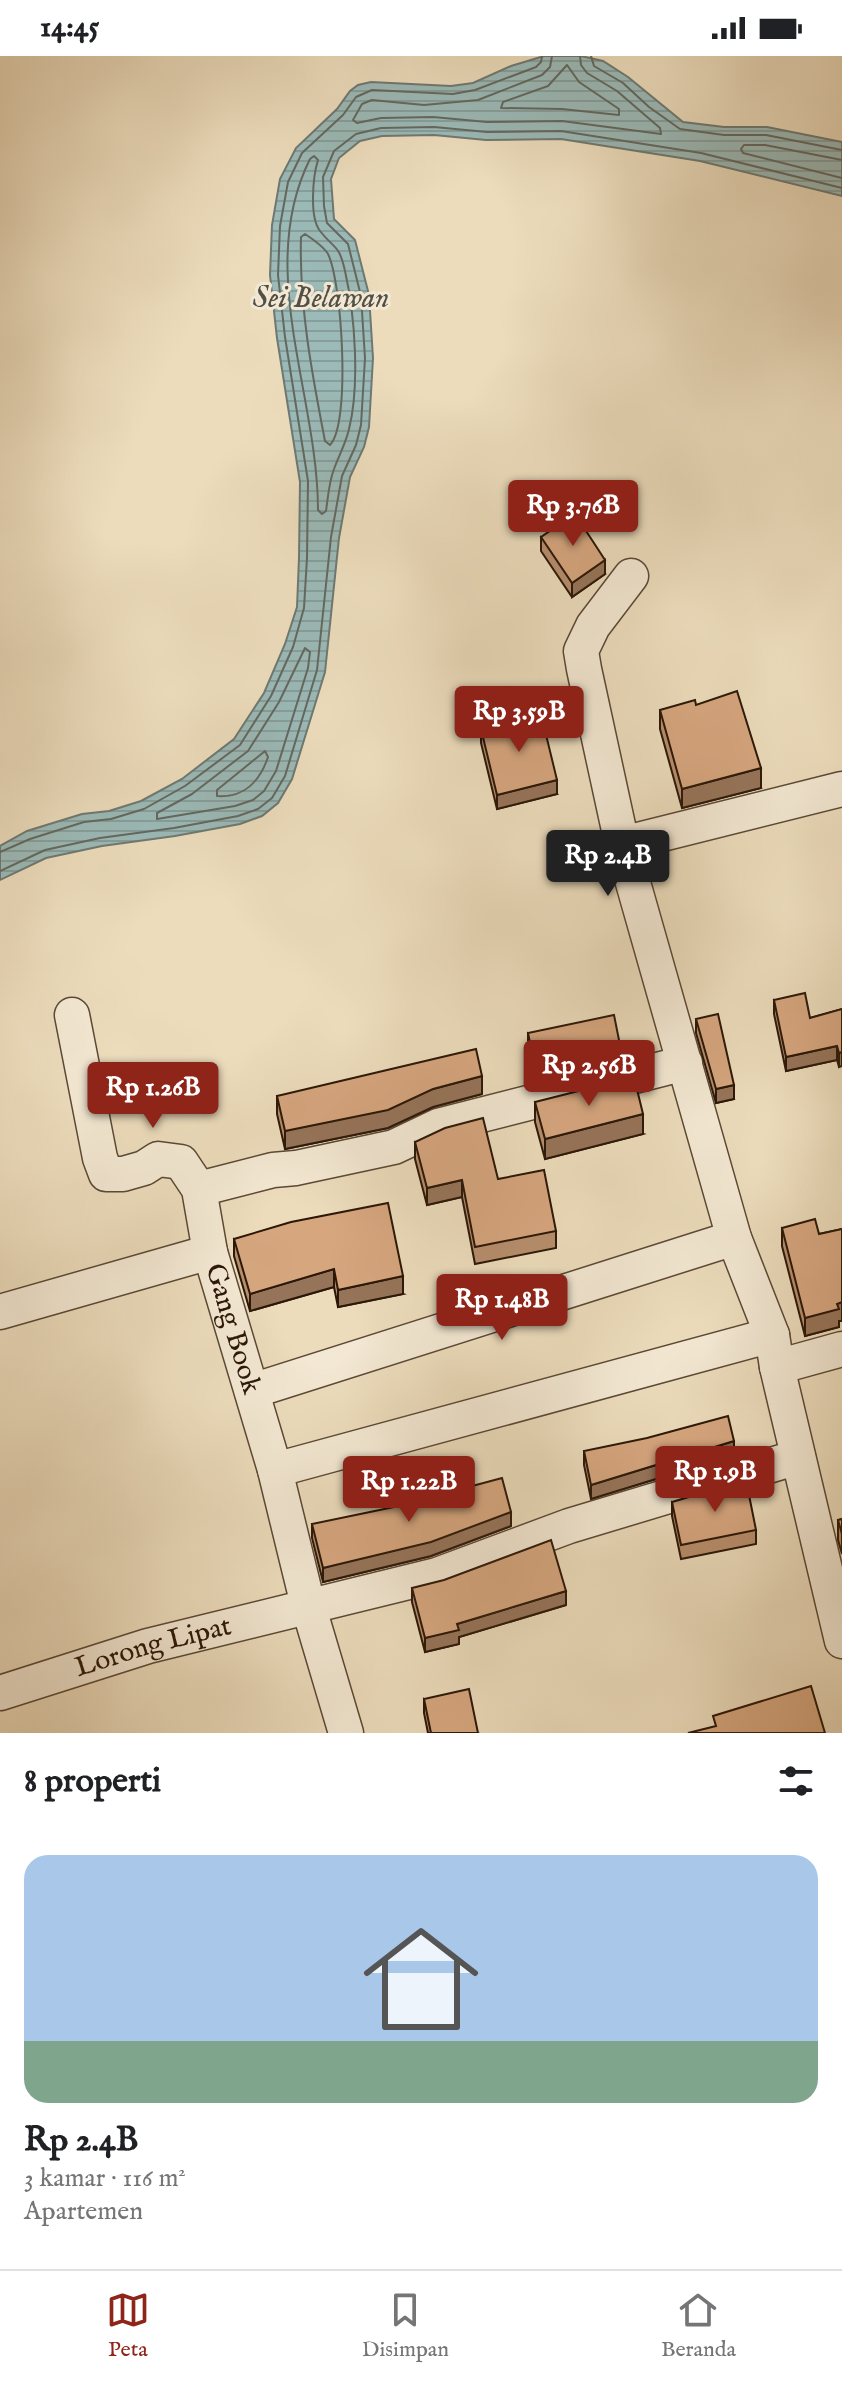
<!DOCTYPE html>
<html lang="id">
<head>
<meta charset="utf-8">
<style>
	:root { --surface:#fff; --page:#f6f6f6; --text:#202124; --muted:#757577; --line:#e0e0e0; --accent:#8f2418 }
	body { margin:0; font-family:"IM FELL English",serif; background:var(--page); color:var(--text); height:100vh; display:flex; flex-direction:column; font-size:30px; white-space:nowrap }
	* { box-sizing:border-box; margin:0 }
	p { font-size:26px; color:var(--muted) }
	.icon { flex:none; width:44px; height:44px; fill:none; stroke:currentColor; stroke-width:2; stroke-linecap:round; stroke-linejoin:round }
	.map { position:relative; height:1677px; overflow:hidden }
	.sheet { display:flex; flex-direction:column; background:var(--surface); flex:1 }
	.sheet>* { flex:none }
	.price { position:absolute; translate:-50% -68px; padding:0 18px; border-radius:8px; background:var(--accent); color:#fff; font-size:26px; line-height:52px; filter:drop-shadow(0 2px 4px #0008) }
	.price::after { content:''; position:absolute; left:50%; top:48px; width:24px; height:18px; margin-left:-12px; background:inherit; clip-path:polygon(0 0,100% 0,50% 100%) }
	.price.on { background:#222; color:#fff }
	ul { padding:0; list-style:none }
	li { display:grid; align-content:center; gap:16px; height:424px; padding:0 24px }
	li+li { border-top:2px solid var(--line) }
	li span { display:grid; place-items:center; height:248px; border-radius:24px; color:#555 }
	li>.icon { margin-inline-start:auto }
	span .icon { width:144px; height:144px; fill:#fffc; stroke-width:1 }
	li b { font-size:34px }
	h2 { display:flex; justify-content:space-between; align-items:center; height:96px; padding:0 24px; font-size:34px }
	.status { display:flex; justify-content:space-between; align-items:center; height:56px; padding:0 40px; background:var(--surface); direction:ltr }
	.status svg { height:22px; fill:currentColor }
	.dock { display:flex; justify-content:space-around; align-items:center; height:112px; border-top:2px solid var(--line); background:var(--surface); font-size:22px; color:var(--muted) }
	.dock a { display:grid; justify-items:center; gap:4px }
	.dock .on { color:var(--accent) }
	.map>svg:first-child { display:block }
	.water { fill:url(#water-rules); stroke:#6e7972; stroke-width:2 }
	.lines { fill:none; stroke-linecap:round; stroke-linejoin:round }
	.shore { stroke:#636860; stroke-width:2 }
	.street-casing { stroke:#5b4835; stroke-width:37 }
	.street { stroke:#f3e8d3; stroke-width:34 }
	.wall { fill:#b88f6d; stroke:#2b1708; stroke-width:2 }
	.shaded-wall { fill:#967459; stroke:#2b1708; stroke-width:2 }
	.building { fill:#d6a67f; stroke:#2b1708; stroke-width:2 }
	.labels { text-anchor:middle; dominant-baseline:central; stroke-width:6; stroke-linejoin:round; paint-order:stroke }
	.street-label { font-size:28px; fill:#2b1708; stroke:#f3e8d3 }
	.water-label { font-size:30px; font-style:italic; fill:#525046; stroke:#f3e8d3 }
</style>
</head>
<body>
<div class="status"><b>14:45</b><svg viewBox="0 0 49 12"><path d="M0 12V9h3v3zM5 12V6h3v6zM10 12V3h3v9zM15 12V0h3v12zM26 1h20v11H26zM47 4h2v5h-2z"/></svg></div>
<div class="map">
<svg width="842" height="1677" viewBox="0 0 842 1677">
	<defs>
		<pattern id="water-rules" width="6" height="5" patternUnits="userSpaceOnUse" patternTransform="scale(2)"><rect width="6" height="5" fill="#9bbab8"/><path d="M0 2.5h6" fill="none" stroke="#869f9d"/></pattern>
	</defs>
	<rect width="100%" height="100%" fill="#ecdcbc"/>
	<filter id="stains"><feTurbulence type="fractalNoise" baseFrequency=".0025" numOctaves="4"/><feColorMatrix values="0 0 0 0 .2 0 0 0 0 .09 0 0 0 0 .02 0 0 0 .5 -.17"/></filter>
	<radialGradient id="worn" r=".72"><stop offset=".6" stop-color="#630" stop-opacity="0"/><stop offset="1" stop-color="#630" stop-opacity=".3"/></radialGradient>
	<path class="water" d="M 544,0 L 581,0 L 603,5 L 628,21 L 683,66 L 724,71 L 767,71 L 842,86 L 842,140 L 700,105 L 561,83 L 486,84 L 434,79 L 382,80 L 360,85 L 339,102 L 331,123 L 334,163 L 355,184 L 369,239 L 373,302 L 369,371 L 364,391 L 350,421 L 339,482 L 325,616 L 292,723 L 278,747 L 262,760 L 240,768 L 175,780 L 102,790 L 46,802 L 0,824 L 0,790 L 27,775 L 82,758 L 109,755 L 141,745 L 182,723 L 234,683 L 264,637 L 285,588 L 297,551 L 299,502 L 300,426 L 277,282 L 270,219 L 272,169 L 280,123 L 296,92 L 337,53 L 350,35 L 358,29 L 371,26 L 451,30 L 473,27 L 511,10 Z"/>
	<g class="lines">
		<g class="shore">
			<path d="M 552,0 L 550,11 L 542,19 L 478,44 L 424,49 L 372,44 L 362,48 L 353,64 L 357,67 L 381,62 L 433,61 L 487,66 L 562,65 L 661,78 L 660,72 L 617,35 L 587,17 L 581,9 L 580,0"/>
			<path d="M 591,0 L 594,10 L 623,27 L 649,51 L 680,73 L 724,79 L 766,79 L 842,94"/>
			<path d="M 567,9 L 579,26 L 619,53 L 619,59 L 562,53 L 501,52 L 503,46 L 548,30 Z"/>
			<path d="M 314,100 L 318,104 C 313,120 309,161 320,175 C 335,194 339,188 345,215 C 355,259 360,329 349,373 C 346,387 339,399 334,413 C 329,426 328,441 326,455 L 322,458 L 318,454 C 318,339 255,213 310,103 Z"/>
			<path d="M 842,104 L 765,89 L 744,89 L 741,93 L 743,97 L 842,122"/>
			<path d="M 305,178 C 311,182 324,191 328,198 C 342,226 351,368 330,389 L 325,385 C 312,318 299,250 301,181 Z"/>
			<path d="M 305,592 L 310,596 L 308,612 L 276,715 L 264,735 L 253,744 L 235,750 L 157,763 L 157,757 L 192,738 L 248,695 L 279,646 Z"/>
			<path d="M 265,695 L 268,701 C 260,725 244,742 217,740 L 217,734 Z"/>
			<path d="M 0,796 L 30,783 L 84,766 L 111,763 L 144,753 L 185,730 L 240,689 L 271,640 L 293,591 L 304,552 L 307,502 L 308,425 L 285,281 L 278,219 L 280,170 L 288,126 L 302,97 L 343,59 L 356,41 L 372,34 L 453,38 L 475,34 L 536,11 L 541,6 L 542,0"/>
			<path d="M 0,815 L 45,794 L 100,782 L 174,772 L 238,760 L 258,753 L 272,742 L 285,720 L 317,614 L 331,481 L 342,420 L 356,389 L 361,369 L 365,302 L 361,240 L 348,188 L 327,167 L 324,150 L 323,121 L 334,95 L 356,78 L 381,72 L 434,71 L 487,76 L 561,75 L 701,97 L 842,132"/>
		</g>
		<defs>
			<g id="street">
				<path d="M 631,520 L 593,570 L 581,595 L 584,613 L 622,788 L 734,1182 L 772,1279"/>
				<path d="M 622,788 L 842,733"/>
				<path id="s1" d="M 72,959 L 100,1102 L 106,1118 L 123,1118 L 144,1112 L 158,1103 L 181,1106 L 199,1133 L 210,1196 L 275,1414 L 308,1549 L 346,1677"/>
				<path d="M 199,1133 L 273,1114 L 296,1112 L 394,1091 L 438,1070 L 685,1007"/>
				<path d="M 0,1256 L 210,1196"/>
				<path d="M 777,1311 L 842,1293"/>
				<path d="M 252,1335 L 734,1182"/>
				<path d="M 275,1414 L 772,1279 L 777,1311 L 842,1585"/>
				<path id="s2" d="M 0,1637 L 148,1590 L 437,1519 L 569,1470 L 798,1401"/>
			</g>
		</defs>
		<use href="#street" class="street-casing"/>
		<use href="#street" class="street"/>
	</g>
	<g class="wall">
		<path d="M 541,481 L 605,518 L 572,541 L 541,495 Z"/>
		<path d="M 696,649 L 761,732 L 682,752 L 660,673 L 660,654 Z"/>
		<path d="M 481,673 L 557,738 L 497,753 L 481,687 Z"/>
		<path d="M 774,944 L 810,962 L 842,953 L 839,1011 L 837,1004 L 786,1015 L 774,958 Z"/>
		<path d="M 696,963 L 734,1043 L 716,1047 L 696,977 Z"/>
		<path d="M 528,977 L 620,1003 L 535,1025 L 528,991 Z"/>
		<path d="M 482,1038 L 433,1051 L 388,1072 L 285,1093 L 277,1058 L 277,1040 Z"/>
		<path d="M 535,1046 L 643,1078 L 545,1103 L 535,1066 Z"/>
		<path d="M 415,1086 L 498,1123 L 556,1175 L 556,1192 L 475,1208 L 462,1141 L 427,1149 L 415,1103 Z"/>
		<path d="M 782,1172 L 819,1178 L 842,1173 L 842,1265 L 839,1265 L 839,1271 L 805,1280 L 782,1190 Z"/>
		<path d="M 234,1183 L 403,1238 L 338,1251 L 334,1231 L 250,1255 L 234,1200 Z"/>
		<path d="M 584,1395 L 734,1399 L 591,1443 L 584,1409 Z"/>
		<path d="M 672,1446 L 756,1474 L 756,1488 L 681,1503 L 672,1460 Z"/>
		<path d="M 842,1463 L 842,1498 L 838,1484 L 838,1464 Z"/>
		<path d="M 312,1468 L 511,1470 L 431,1500 L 323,1526 L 312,1482 Z"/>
		<path d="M 412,1532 L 566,1549 L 459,1581 L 459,1588 L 425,1596 L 412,1546 Z"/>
		<path d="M 424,1643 L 478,1677 L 428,1677 L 424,1657 Z"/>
	</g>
	<g class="shaded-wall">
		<path d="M 605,504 L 605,518 L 572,541 L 572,527 Z"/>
		<path d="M 761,712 L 761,732 L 682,752 L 682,733 Z"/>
		<path d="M 557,724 L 557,738 L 497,753 L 497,739 Z"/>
		<path d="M 620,989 L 620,1003 L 535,1025 L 535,1011 Z"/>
		<path d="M 837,990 L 837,1004 L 786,1015 L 786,1001 Z"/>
		<path d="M 842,996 L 842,1010 L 839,1011 L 839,997 Z"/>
		<path d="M 482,1020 L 482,1038 L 433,1051 L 388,1072 L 285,1093 L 285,1075 L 433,1033 Z"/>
		<path d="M 734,1029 L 734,1043 L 716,1047 L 716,1033 Z"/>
		<path d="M 643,1058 L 643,1078 L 545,1103 L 545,1083 Z"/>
		<path d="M 462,1124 L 462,1141 L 427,1149 L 427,1132 Z"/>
		<path d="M 334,1213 L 334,1231 L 250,1255 L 250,1238 Z"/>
		<path d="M 403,1220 L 403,1238 L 338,1251 L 338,1234 Z"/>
		<path d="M 842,1246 L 842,1265 L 839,1265 L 839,1271 L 805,1280 L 805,1262 Z"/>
		<path d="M 734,1385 L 734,1399 L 591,1443 L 591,1429 Z"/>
		<path d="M 511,1456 L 511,1470 L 431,1500 L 323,1526 L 323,1512 Z"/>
		<path d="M 566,1535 L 566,1549 L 459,1581 L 459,1588 L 425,1596 L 425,1582 L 457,1568 Z"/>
	</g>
	<g class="building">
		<path d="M 575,458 L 605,504 L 572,527 L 541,481 Z"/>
		<path d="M 737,635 L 761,712 L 682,733 L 660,654 L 695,644 L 696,649 Z"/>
		<path d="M 541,658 L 557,724 L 497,739 L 481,673 Z"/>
		<path d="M 805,937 L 810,962 L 842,953 L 842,996 L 839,997 L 837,990 L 786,1001 L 774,944 Z"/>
		<path d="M 718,958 L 734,1029 L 716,1033 L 696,963 Z"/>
		<path d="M 614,959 L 620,989 L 535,1011 L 528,977 Z"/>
		<path d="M 476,993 L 482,1020 L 433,1033 L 388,1054 L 285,1075 L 277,1040 Z"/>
		<path d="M 634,1021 L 643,1058 L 545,1083 L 535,1046 Z"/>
		<path d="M 483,1062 L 498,1123 L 544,1114 L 556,1175 L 475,1191 L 462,1124 L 427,1132 L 415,1086 L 445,1072 Z"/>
		<path d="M 388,1147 L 403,1220 L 338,1234 L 334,1213 L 250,1238 L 234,1183 L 291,1166 Z"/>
		<path d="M 815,1163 L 819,1178 L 842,1173 L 842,1246 L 837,1248 L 839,1253 L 805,1262 L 782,1172 Z"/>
		<path d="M 728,1360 L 734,1385 L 591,1429 L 584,1395 L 647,1382 Z"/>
		<path d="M 502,1422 L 511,1456 L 431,1486 L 323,1512 L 312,1468 L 394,1451 Z"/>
		<path d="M 746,1424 L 756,1474 L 681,1489 L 672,1446 Z"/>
		<path d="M 842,1463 L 842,1478 L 838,1464 Z"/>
		<path d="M 551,1484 L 566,1535 L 457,1568 L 459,1574 L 425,1582 L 412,1532 L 444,1524 Z"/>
		<path d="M 811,1630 L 825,1677 L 688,1677 L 716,1670 L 713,1660 Z"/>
		<path d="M 469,1633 L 478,1677 L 431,1677 L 424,1643 Z"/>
	</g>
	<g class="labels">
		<g class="street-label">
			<text stroke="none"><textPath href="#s1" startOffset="418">Gang Book</textPath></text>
			<text stroke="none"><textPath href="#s2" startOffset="160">Lorong Lipat</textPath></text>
		</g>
		<g class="water-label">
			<text x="321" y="243">Sei Belawan</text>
		</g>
	</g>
	<rect width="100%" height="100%" filter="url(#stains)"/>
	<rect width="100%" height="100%" fill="url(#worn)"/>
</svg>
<b class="price" style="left:573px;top:492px">Rp 3.76B</b>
<b class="price" style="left:519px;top:698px">Rp 3.59B</b>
<b class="price on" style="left:608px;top:842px">Rp 2.4B</b>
<b class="price" style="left:589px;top:1052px">Rp 2.56B</b>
<b class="price" style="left:153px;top:1074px">Rp 1.26B</b>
<b class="price" style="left:502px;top:1286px">Rp 1.48B</b>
<b class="price" style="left:715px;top:1458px">Rp 1.9B</b>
<b class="price" style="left:409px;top:1468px">Rp 1.22B</b>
</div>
<section class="sheet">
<h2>8 properti<svg class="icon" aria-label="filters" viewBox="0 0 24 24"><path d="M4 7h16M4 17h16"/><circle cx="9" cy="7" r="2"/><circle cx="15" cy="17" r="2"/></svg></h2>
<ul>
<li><span style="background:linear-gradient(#a9c7e8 75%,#7fa58c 0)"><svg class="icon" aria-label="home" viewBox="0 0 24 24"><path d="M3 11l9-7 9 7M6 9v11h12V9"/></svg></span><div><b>Rp 2.4B</b><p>3 kamar · 116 m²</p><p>Apartemen</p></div></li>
</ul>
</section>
<nav class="dock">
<a class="on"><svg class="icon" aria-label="map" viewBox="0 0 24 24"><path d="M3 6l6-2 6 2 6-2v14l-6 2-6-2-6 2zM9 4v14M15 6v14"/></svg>Peta</a>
<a><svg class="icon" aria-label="saved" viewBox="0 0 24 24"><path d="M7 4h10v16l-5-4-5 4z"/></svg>Disimpan</a>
<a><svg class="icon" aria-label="home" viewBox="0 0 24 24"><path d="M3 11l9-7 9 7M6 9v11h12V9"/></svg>Beranda</a>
</nav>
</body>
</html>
